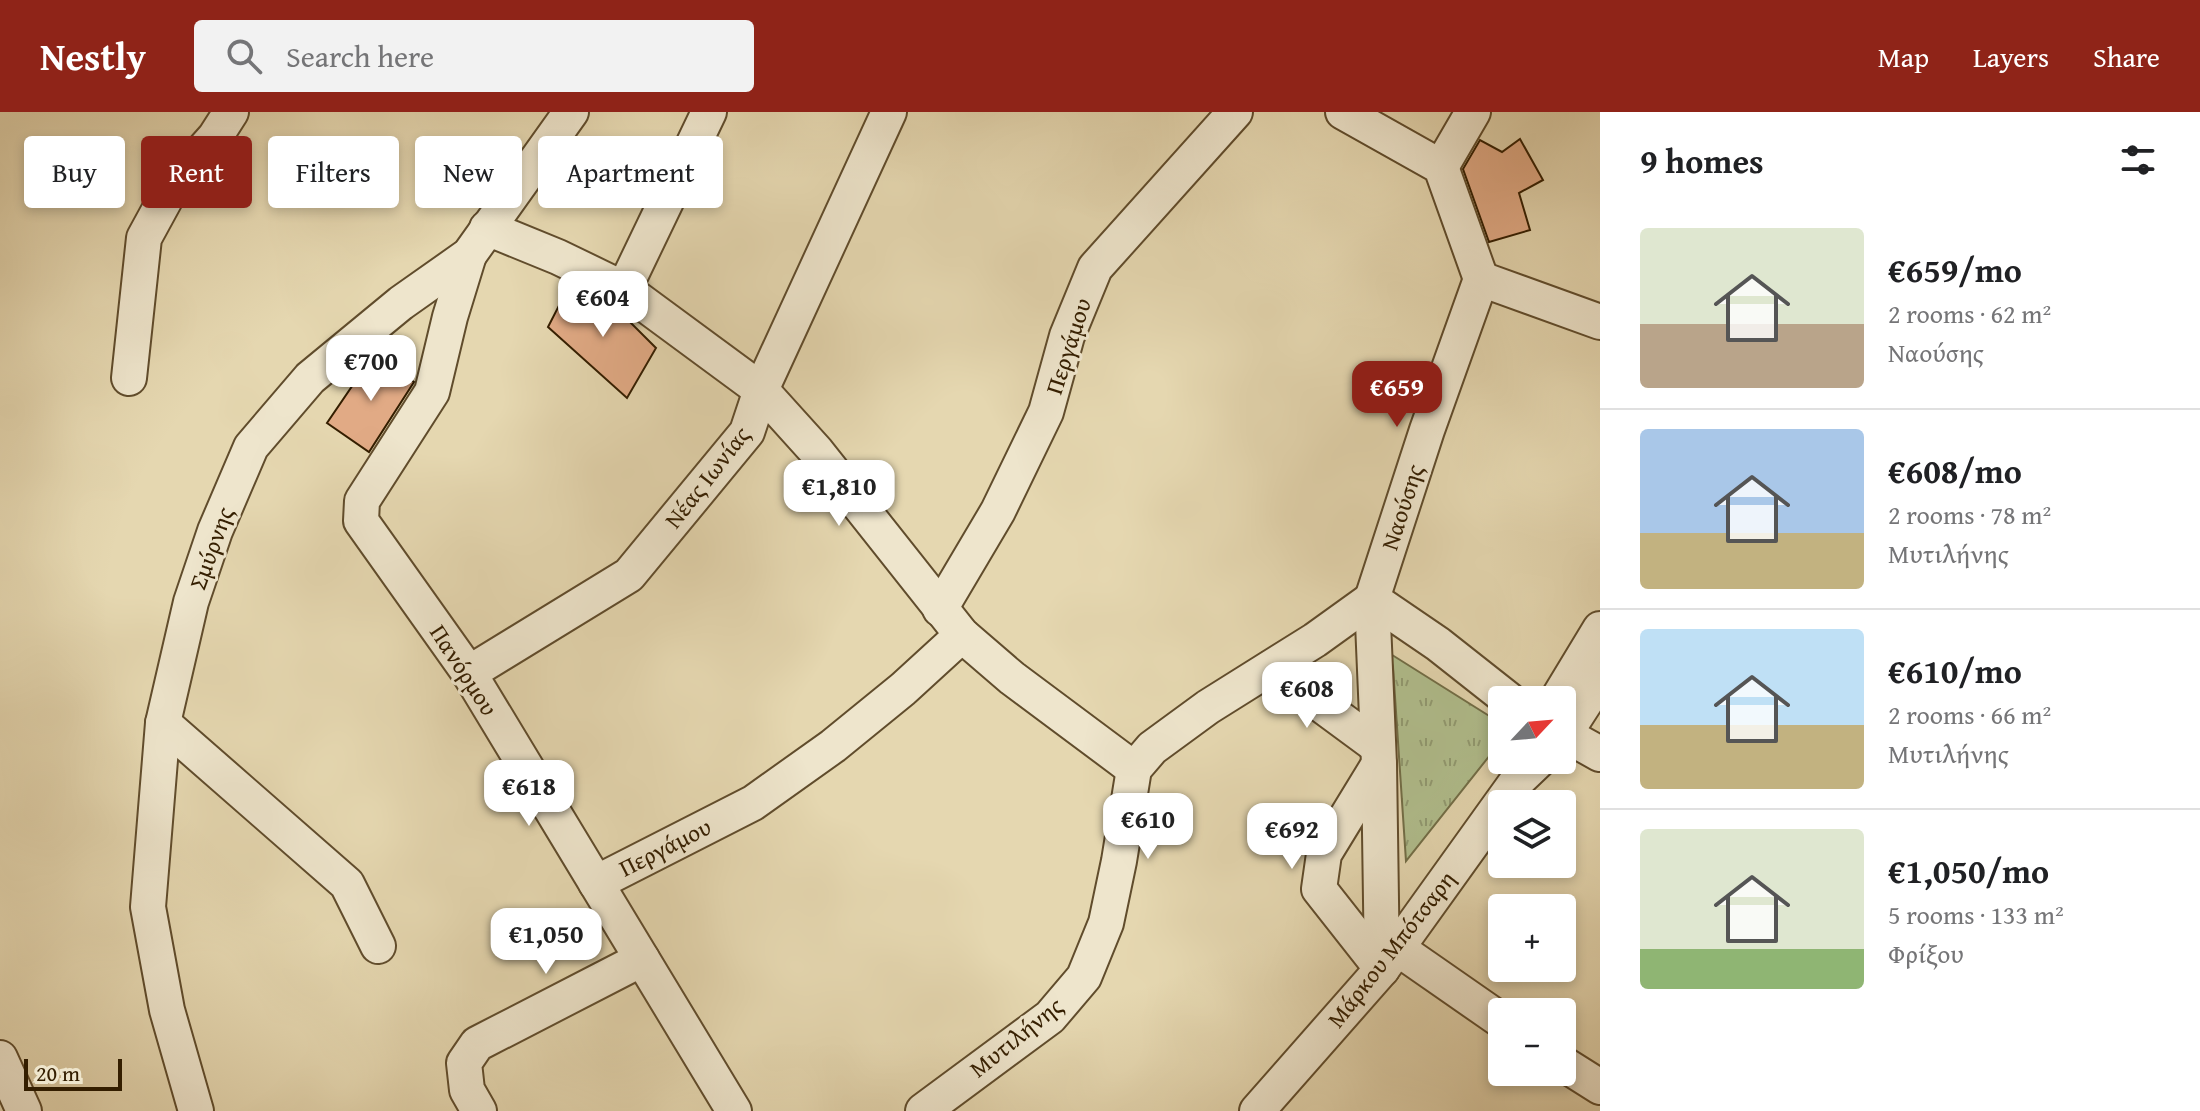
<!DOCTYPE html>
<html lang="en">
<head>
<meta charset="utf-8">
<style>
	:root { --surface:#fff; --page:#f2f2f2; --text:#202124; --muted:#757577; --line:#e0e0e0; --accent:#8f2418 }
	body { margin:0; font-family:"Gentium Book Plus",serif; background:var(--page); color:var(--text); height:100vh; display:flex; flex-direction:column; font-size:30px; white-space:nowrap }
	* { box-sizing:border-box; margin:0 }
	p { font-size:26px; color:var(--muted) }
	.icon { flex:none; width:44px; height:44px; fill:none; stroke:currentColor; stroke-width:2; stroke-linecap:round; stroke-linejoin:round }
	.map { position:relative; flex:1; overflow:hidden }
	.drawer { display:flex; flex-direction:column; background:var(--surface); width:600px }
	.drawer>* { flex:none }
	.banner { position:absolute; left:24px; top:24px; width:760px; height:72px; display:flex; gap:16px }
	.needle { width:52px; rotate:64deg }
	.controls { position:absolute; left:1488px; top:574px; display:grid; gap:16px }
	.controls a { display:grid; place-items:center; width:88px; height:88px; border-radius:8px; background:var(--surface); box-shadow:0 4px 12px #0003; font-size:40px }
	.scale { position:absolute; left:24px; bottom:20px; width:98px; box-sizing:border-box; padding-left:8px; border:4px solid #341e00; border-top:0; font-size:22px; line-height:28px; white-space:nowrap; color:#341e00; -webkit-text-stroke:6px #eee5cc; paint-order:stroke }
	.price { position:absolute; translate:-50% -68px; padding:0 18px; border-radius:16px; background:#fff; color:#222; font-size:26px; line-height:52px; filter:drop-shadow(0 2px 4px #0008) }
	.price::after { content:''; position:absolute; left:50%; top:48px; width:24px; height:18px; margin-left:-12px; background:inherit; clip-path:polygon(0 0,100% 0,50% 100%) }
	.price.on { background:var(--accent); color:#fff }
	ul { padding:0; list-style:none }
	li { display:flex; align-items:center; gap:24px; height:200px; padding:0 40px }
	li+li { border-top:2px solid var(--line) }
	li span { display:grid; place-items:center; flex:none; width:224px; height:160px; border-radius:8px; color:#555 }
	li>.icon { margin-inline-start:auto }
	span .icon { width:96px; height:96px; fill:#fffc; stroke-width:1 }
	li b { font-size:34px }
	h2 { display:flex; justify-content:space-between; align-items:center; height:96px; padding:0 40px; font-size:34px }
	.pill { padding:0 28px; border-radius:8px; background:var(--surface); box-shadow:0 4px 12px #0003; font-size:28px; line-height:72px }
	.pill.on { background:var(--accent); color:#fff }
	header { display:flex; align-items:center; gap:48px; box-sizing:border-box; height:112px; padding:0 40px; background:var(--accent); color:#fff }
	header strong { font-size:38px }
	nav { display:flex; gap:44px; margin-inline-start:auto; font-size:28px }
	.search { width:560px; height:72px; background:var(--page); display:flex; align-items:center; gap:20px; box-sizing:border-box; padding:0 28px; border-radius:8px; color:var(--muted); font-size:30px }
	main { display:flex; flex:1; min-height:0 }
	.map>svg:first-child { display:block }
	.park { fill:url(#park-tufts); stroke:#726e47; stroke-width:2 }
	.building { fill:#e1aa85; stroke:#341e00; stroke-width:2 }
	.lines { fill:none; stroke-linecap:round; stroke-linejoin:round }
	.minor-casing { stroke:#604c2c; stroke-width:38 }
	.minor { stroke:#eee5cc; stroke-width:34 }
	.labels { text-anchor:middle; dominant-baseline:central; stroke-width:6; stroke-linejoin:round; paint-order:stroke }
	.street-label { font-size:24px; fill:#341e00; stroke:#eee5cc }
</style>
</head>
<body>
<header>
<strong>Nestly</strong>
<div class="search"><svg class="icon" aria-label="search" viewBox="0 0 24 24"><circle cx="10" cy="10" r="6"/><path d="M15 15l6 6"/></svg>Search here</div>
<nav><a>Map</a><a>Layers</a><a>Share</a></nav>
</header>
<main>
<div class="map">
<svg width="1600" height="999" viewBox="0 0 1600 999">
	<defs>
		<pattern id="park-tufts" width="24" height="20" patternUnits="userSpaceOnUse" patternTransform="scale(2)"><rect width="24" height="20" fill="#b1bf8e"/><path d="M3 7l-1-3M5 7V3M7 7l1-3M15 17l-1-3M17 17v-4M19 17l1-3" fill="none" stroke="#919b72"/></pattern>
	</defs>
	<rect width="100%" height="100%" fill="#e5d7b0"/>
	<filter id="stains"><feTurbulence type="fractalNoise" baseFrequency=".0025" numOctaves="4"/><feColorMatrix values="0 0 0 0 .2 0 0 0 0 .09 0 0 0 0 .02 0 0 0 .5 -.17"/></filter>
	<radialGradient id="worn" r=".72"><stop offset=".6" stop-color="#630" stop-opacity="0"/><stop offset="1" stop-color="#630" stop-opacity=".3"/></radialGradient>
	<path class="park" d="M 1389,541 L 1502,612 L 1502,628 L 1406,749 L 1393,555 Z"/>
	<g class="building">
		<path d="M 1520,27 L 1543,68 L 1519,81 L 1530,118 L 1489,130 L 1463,57 L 1480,28 L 1502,40 Z"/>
		<path d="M 569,174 L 624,204 L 656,236 L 627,286 L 548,215 Z"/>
		<path d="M 374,242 L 414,270 L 369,340 L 327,311 Z"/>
	</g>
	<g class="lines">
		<defs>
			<g id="minor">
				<path d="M 1343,0 L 1441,55 L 1481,167"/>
				<path d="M 1441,55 L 1473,0"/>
				<path d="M 487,116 L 558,145 L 624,177 L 761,278 L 817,340 L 962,523 L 1012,566 L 1134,657"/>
				<path d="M 469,143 L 450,205 L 432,280 L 362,389 L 361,409 L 469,561 L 734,999"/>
				<path d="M 1481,167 L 1600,210"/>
				<path d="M 624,177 L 709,0"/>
				<path d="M 129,266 L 144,126 L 174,71 L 215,25 L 231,0"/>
				<path d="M 1372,487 L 1438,532 L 1509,588"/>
				<path d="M 940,497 L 998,399 L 1046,300 L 1067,224 L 1095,156 L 1235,0"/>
				<path d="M 1271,556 L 1377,634"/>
				<path d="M 469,561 L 629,463 L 747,320 L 761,278 L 889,0"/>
				<path d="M 1557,588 L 1600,517"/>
				<path d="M 163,611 L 347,772 L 378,834"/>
				<path d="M 1562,621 L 1600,642"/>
				<path d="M 1562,626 L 1600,567"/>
				<path d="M 1379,652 L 1324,742 L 1319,777 L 1382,857"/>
				<path d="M 596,771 L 753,691 L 833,634 L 903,577 L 962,523"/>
				<path d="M 1397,836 L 1502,909"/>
				<path d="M 1382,857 L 1379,652 L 1372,487 L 1427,318 L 1481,167"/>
				<path d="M 0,946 L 24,999"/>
				<path d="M 1562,951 L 1600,975"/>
				<path d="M 196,999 L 167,898 L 148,795 L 163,611 L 191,490 L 215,419 L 251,335 L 310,266 L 401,191 L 469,143 L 571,0"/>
				<path d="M 479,999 L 467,978 L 464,951 L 477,932 L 642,847"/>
				<path d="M 923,999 L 1050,905 L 1084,865 L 1106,811 L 1119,749 L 1134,657 L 1152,636 L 1208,595 L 1315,528 L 1372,487"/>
				<path d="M 1257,999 L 1382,857 L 1517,669 L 1539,648"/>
			</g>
		</defs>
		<use href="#minor" class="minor-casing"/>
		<use href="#minor" class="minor"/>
	</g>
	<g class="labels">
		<g class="street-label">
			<text transform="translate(1068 234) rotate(-72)">Περγάμου</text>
			<text transform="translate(707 365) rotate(-52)">Νέας Ιωνίας</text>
			<text transform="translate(1402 395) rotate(-72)">Ναούσης</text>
			<text transform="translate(211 436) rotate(-70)">Σμύρνης</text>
			<text transform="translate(464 558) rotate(57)">Πανόρμου</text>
			<text transform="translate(665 735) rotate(-27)">Περγάμου</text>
			<text transform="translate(1391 837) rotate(-52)">Μάρκου Μπότσαρη</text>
			<text transform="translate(1016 925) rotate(-39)">Mυτιλήνης</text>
		</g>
	</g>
	<rect width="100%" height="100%" filter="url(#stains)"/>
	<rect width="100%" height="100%" fill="url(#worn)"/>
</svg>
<div class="controls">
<a><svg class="needle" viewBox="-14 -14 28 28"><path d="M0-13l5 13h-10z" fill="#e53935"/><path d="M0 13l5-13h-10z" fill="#757577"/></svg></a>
<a><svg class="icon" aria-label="layers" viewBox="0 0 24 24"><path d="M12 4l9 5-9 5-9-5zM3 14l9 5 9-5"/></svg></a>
<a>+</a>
<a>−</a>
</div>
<div class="scale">20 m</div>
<b class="price" style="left:603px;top:227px">€604</b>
<b class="price" style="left:371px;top:291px">€700</b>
<b class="price on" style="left:1397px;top:317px">€659</b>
<b class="price" style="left:839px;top:416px">€1,810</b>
<b class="price" style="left:1307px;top:618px">€608</b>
<b class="price" style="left:529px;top:716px">€618</b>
<b class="price" style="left:1148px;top:749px">€610</b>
<b class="price" style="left:1292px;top:759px">€692</b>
<b class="price" style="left:546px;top:864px">€1,050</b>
<div class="banner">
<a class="pill">Buy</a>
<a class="pill on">Rent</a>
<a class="pill">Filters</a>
<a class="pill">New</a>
<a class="pill">Apartment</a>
</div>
</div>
<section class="drawer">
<h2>9 homes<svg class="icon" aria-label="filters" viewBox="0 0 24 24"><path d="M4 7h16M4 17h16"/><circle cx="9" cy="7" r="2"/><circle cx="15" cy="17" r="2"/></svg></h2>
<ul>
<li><span style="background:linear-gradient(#dfe7d0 60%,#b9a48a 0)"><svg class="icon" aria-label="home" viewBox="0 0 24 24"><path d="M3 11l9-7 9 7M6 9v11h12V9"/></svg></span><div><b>€659/mo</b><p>2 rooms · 62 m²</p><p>Ναούσης</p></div></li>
<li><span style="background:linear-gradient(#a9c7e8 65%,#c2b280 0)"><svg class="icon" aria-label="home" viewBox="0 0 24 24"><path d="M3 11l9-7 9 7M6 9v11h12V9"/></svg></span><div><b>€608/mo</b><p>2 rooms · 78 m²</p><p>Mυτιλήνης</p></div></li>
<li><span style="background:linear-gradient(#bfe0f5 60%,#c2b280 0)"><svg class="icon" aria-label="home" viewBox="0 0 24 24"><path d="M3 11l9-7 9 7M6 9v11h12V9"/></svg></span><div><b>€610/mo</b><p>2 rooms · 66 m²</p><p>Mυτιλήνης</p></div></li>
<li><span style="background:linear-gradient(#dfe7d0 75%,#8fb573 0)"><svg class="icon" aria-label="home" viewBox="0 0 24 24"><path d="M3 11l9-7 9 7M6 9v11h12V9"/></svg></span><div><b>€1,050/mo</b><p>5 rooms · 133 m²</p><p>Φρίξου</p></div></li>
</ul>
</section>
</main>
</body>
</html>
